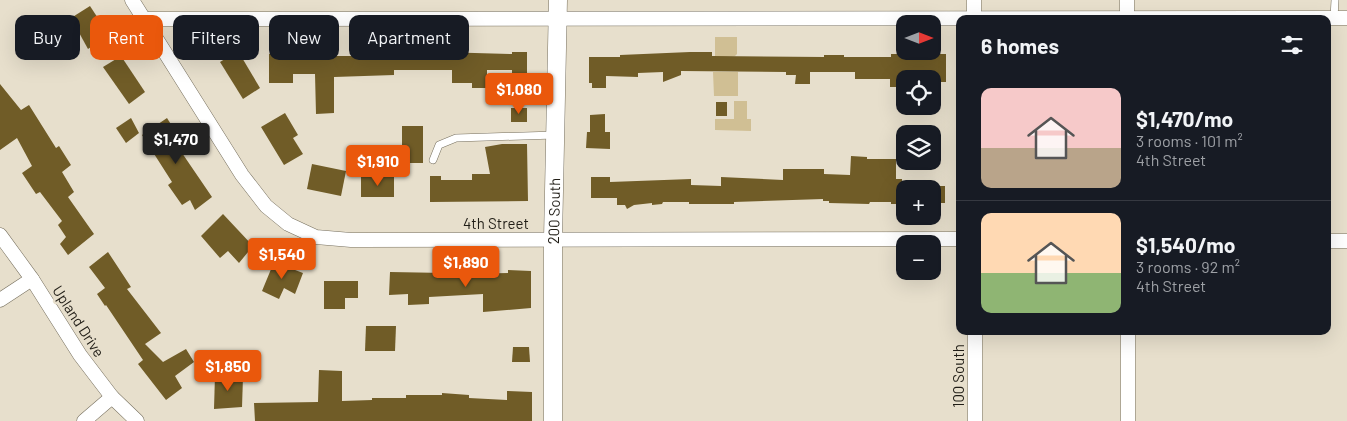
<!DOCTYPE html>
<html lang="en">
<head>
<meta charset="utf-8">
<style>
	:root { --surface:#171b24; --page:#20242c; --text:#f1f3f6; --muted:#9ea1a6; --line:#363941; --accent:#ea580c }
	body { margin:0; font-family:Barlow,sans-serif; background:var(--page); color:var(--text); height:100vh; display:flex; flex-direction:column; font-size:19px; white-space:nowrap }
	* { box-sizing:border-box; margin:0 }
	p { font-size:16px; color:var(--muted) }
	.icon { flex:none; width:28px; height:28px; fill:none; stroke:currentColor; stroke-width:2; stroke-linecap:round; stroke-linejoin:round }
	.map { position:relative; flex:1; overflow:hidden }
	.details { position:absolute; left:956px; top:15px; width:375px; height:320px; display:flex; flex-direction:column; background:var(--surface); border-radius:10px; box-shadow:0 5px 20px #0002 }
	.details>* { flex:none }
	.hud { position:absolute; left:15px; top:15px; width:475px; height:45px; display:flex; gap:10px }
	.needle { width:32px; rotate:90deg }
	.tools { position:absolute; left:896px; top:15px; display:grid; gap:10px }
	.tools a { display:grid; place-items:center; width:45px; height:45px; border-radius:10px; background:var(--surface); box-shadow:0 5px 20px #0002; font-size:25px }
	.price { position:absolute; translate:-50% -42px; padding:0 11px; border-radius:5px; background:var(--accent); color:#fff; font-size:16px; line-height:32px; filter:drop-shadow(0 1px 2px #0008) }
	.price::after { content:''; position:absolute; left:50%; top:30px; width:15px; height:11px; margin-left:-8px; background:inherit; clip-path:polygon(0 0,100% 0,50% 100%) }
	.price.on { background:#222; color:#fff }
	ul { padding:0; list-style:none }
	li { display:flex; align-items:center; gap:15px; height:125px; padding:0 25px }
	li+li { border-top:1px solid var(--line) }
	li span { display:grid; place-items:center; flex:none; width:140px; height:100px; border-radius:10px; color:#555 }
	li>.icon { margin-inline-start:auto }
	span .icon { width:60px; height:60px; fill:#fffc; stroke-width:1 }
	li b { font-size:21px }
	h2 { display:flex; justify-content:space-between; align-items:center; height:60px; padding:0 25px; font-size:21px }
	.chip { padding:0 18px; border-radius:10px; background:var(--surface); box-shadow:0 5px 20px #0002; font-size:18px; line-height:45px }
	.chip.on { background:var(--accent); color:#fff }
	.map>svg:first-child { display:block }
	.green { fill:#d0bf94 }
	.building { fill:#705c27 }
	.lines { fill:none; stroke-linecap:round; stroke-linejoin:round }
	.service-casing { stroke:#77705f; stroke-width:8 }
	.minor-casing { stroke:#77705f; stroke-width:15 }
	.tertiary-casing { stroke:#77705f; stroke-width:19 }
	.service { stroke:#fff; stroke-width:7 }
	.minor { stroke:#fff; stroke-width:14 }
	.tertiary { stroke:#fff; stroke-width:18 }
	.labels { text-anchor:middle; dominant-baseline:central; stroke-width:5; stroke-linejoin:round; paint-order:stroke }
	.street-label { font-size:15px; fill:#201d16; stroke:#e7dfcc }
</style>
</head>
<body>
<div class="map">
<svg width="1347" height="421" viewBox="0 0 1347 421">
	<rect width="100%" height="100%" fill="#e7dfcc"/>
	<g class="green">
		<path d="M 715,37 L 737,37 L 737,54 L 735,56 L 715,58 Z"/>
		<path d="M 713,72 L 738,72 L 738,96 L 714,96 Z"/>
		<path d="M 734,101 L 747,101 L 747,119 L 751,119 L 751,131 L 715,130 L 715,119 L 734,119 Z"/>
	</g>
	<g class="building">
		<path d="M 90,6 L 109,35 L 88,49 L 71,18 Z"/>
		<path d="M 238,51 L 260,88 L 243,99 L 220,62 Z"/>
		<path d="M 439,52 L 512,54 L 512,52 L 527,52 L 527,78 L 512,78 L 512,70 L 487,70 L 487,88 L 472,88 L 472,83 L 452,83 L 452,70 L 394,70 L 394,75 L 334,77 L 334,113 L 316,114 L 315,74 L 293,74 L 293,83 L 269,83 L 269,54 L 309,54 L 309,56 L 360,56 L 404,55 L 404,54 Z"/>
		<path d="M 690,52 L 712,52 L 712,56 L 824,57 L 824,55 L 844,55 L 844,57 L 891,57 L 891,54 L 946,54 L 946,82 L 932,82 L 932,79 L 903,79 L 903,87 L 890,87 L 890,79 L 855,79 L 855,72 L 810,72 L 810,84 L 795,84 L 796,75 L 786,75 L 786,72 L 681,71 L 681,75 L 663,82 L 663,72 L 638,73 L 638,77 L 606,76 L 606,88 L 592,88 L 592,83 L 589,83 L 589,57 L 620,57 L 620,55 Z"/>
		<path d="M 121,56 L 145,92 L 129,104 L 103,67 Z"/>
		<path d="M 0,84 L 21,110 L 29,105 L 56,148 L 59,146 L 71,165 L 62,172 L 74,192 L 68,197 L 94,234 L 68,255 L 60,244 L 66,237 L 58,225 L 62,221 L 40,192 L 36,194 L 22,173 L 32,166 L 17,138 L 0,150 Z"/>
		<rect x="716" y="102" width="11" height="14"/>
		<rect x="511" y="108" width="16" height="14"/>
		<path d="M 285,113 L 298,135 L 293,138 L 303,154 L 284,165 L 261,127 Z"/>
		<path d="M 605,114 L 605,132 L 610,132 L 610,149 L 586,148 L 587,132 L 590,132 L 590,115 Z"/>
		<path d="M 131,118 L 139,133 L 126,143 L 116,128 Z"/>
		<path d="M 167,118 L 187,150 L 182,153 L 212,197 L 195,210 L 190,200 L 182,205 L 168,185 L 172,182 L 142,135 Z"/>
		<rect x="402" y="126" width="21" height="37"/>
		<path d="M 502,144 L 527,144 L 528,201 L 430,202 L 430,176 L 441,176 L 441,180 L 472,180 L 472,174 L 490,174 L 485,147 Z"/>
		<path d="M 851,156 L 867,157 L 867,159 L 896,159 L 896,179 L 902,179 L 902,186 L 905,186 L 905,204 L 891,204 L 891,202 L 870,202 L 869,204 L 829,203 L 829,201 L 823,201 L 823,199 L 734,202 L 734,204 L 689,204 L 689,202 L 663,202 L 662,204 L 652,205 L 652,203 L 634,205 L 627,209 L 625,205 L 617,205 L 617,198 L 591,198 L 591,177 L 610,177 L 610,182 L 691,179 L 691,185 L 721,186 L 721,177 L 783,180 L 783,169 L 824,169 L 824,174 L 850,175 Z"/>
		<path d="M 312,164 L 346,171 L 341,196 L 307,189 Z"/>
		<rect x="361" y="177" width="33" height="20"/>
		<rect x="932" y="186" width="13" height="17"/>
		<path d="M 223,214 L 253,246 L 239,263 L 228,251 L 220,258 L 201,236 Z"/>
		<path d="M 108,252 L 131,287 L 127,289 L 161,333 L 145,344 L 163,362 L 186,349 L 194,362 L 175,376 L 182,388 L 166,400 L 138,364 L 143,360 L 106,305 L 105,306 L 97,294 L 105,288 L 89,267 Z"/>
		<path d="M 274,262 L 303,273 L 295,294 L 284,288 L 279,299 L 262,291 Z"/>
		<path d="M 508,270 L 531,271 L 531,308 L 483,312 L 483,294 L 429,297 L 429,304 L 408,305 L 408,294 L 389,295 L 390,272 L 446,273 L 446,271 L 463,271 L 463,274 L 508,273 Z"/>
		<path d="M 324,281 L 358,281 L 358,298 L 345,298 L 345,309 L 324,309 Z"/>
		<path d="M 366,326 L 396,326 L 395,351 L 365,351 Z"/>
		<path d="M 513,347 L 529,347 L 530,362 L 512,362 Z"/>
		<path d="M 319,370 L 342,371 L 342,401 L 372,400 L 372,398 L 406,398 L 406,395 L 442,395 L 442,393 L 469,395 L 469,398 L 507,400 L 507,391 L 532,392 L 532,421 L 255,421 L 254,403 L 318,402 Z"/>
		<path d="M 215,375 L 243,377 L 242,407 L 214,409 Z"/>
	</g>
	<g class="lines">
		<defs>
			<g id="service">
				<path d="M 1334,18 L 1335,0"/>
				<path d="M 433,160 L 439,145 L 456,138 L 555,135"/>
			</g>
			<g id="minor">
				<path d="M 132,0 L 242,175 L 266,206 L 288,224 L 316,237 L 351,240 L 960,239"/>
				<path d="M 974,0 L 974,19"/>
				<path d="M 1127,0 L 1127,19"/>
				<path d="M 143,19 L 1347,18"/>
				<path d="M 0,235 L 32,279 L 80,355 L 112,397 L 137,421"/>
				<path d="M 1328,241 L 1347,241"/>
				<path d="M 0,300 L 32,279"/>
				<path d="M 975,331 L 975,421"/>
				<path d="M 1128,331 L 1128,421"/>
				<path d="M 84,421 L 112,397"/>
			</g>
			<g id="tertiary">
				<path id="s1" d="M 553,421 L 553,239 L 558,0"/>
			</g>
		</defs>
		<use href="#service" class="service-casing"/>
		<use href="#minor" class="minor-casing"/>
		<use href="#tertiary" class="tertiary-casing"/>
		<use href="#service" class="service"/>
		<use href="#minor" class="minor"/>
		<use href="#tertiary" class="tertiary"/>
	</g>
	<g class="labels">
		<g class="street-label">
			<text stroke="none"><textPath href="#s1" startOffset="210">200 South</textPath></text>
			<text x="496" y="223">4th Street</text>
			<text transform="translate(79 321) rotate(57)">Upland Drive</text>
			<text transform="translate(958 376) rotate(-90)">100 South</text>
		</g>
	</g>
</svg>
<div class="tools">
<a><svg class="needle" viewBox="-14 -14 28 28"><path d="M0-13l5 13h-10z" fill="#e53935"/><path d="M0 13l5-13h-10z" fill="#9ea1a6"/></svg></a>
<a><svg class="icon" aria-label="locate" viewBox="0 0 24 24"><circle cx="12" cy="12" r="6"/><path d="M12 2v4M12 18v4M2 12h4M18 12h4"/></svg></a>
<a><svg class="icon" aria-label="layers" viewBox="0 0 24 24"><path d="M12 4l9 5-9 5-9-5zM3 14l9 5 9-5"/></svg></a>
<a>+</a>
<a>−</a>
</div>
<b class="price" style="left:519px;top:115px">$1,080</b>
<b class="price on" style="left:176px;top:165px">$1,470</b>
<b class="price" style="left:378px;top:187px">$1,910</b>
<b class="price" style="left:282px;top:280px">$1,540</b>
<b class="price" style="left:466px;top:288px">$1,890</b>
<b class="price" style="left:228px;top:392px">$1,850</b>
<div class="hud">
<a class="chip">Buy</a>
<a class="chip on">Rent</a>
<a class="chip">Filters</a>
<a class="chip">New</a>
<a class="chip">Apartment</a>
</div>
<section class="details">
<h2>6 homes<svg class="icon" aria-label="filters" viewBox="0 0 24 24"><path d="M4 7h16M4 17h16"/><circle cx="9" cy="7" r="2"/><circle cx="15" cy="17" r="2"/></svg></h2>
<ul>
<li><span style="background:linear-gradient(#f6c9c9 60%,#b9a48a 0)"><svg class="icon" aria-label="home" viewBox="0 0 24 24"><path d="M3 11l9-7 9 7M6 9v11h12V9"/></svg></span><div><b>$1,470/mo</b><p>3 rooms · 101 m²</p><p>4th Street</p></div></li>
<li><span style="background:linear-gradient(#ffd9b3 60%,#8fb573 0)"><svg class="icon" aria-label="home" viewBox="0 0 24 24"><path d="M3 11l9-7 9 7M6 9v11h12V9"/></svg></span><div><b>$1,540/mo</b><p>3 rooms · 92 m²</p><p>4th Street</p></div></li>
</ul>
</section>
</div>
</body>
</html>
